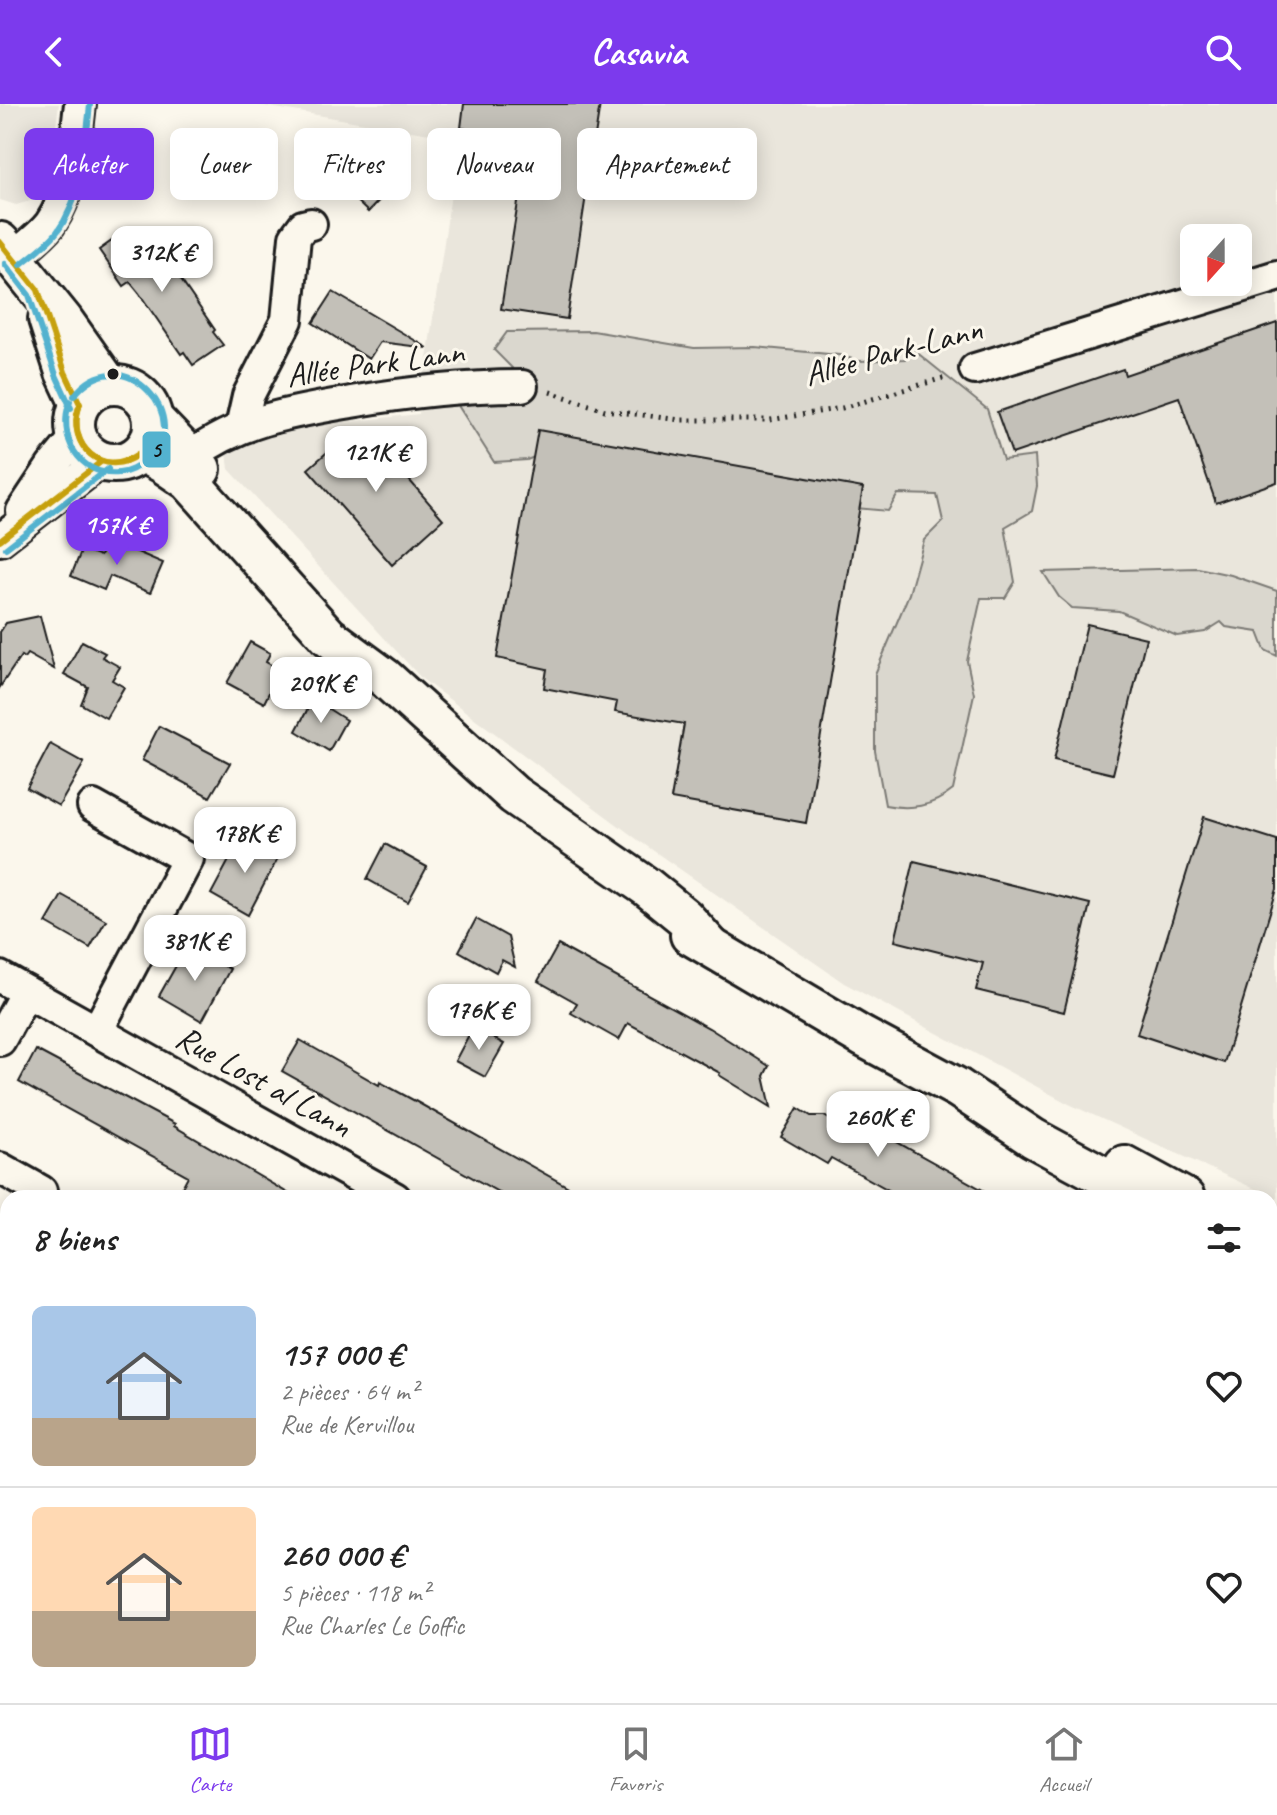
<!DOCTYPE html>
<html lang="fr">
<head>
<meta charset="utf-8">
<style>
	:root { --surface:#fff; --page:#f2f2f2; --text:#222; --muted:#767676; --line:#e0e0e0; --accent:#7c3aed }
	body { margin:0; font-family:Caveat,sans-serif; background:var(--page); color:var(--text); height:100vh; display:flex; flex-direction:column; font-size:30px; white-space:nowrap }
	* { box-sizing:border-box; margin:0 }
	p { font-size:26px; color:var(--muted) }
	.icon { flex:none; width:44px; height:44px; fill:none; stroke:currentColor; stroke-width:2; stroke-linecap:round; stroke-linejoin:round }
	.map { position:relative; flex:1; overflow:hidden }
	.details { position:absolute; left:0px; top:1086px; width:1278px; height:514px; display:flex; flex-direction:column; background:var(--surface); border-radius:24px 24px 0 0; box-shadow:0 4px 20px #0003 }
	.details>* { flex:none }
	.top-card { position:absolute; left:24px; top:24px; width:800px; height:72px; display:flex; gap:16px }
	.needle { width:52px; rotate:201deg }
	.fabs { position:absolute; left:1180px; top:120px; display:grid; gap:16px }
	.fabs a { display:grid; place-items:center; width:72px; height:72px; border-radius:12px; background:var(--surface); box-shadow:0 4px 20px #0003; font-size:40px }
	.price { position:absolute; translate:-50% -68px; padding:0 18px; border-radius:16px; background:#fff; color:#222; font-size:26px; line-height:52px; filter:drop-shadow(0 2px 4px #0008) }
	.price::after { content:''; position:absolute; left:50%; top:48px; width:24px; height:18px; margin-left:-12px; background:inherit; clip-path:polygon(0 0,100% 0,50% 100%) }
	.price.current { background:var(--accent); color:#fff }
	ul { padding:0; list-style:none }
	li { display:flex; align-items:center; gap:24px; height:200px; padding:0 32px }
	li+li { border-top:2px solid var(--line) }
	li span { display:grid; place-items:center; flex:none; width:224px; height:160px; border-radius:12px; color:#555 }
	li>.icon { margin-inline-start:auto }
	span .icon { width:96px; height:96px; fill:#fffc; stroke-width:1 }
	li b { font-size:34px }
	h2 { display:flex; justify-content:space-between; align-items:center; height:96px; padding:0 32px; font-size:34px }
	.tag { padding:0 28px; border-radius:12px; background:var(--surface); box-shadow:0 4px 20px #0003; font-size:28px; line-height:72px }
	.tag.current { background:var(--accent); color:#fff }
	header { display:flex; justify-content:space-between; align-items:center; height:104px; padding:0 32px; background:var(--accent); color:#fff; font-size:36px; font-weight:800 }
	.tabs { display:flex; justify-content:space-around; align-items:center; height:112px; border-top:2px solid var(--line); background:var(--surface); font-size:22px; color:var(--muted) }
	.tabs a { display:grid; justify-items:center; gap:4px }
	.tabs .current { color:var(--accent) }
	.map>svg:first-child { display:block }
	.built { fill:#eae6dc; fill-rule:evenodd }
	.green { fill:#dad7ce; stroke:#7b7a75; stroke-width:2 }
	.building { fill:#c3c0b8; stroke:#1c1c1c; stroke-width:2 }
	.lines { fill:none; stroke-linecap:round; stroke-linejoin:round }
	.minor-casing { stroke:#1c1c1c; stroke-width:36 }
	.tertiary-casing { stroke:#1c1c1c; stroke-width:44 }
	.path { stroke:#1c1c1c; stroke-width:5; stroke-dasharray:2 6; stroke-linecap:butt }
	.minor { stroke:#fbf7ec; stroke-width:30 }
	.tertiary { stroke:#fbf7ec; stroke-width:38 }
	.bus-1-casing { stroke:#fbf7ec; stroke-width:12 }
	.bus-2-casing { stroke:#fbf7ec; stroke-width:12 }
	.bus-1 { stroke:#c6a007; stroke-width:6 }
	.bus-2 { stroke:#53b2cf; stroke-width:6 }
	.bus-dot { fill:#1c1c1c; stroke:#fbf7ec; stroke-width:3 }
	.labels { text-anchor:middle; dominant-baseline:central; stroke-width:6; stroke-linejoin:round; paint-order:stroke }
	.street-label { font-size:34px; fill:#1c1c1c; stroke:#fbf7ec }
	.line-badge { stroke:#fbf7ec; stroke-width:3 }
	.pale-badge-label { font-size:22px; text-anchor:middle; font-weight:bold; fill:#111 }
</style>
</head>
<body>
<header><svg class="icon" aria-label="back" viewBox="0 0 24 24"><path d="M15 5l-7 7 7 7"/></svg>Casavia<svg class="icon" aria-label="search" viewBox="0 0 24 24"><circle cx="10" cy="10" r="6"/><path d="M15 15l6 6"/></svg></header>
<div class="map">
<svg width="1277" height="1599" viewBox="0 0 1277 1599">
	<rect width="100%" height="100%" fill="#fbf7ec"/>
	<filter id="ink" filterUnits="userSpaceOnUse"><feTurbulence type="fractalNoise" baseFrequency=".0125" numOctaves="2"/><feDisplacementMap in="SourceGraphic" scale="16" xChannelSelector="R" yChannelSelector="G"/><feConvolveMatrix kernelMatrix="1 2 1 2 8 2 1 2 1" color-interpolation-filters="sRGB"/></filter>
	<g filter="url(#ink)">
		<g class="built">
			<path d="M 0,0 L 59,0 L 47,84 L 30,97 L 16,101 L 0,96 Z"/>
			<path d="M 252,0 L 1277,0 L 1277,1095 L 1069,1000 L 844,879 L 638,736 L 422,575 L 229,365 L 227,349 L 277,330 L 317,321 L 419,310 L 459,35 ZM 1194,134 L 1238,134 L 1238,178 L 1194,178 Z"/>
		</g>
		<g class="green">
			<path d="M 593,227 L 694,244 L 755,243 L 839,251 L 859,257 L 905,255 L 915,247 L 987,305 L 1003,356 L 1035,352 L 1037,382 L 1032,407 L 1005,423 L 1015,478 L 1005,494 L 981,494 L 967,557 L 974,590 L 953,686 C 932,703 910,706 885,701 L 875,647 L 875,570 L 909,490 L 924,436 L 943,417 L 937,391 L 898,390 L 888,407 L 823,401 L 553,345 L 527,356 L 494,358 L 452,292 L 493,288 L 512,264 L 494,246 L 507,228 Z"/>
			<path d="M 1198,464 L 1231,471 L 1277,487 L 1277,552 L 1265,546 L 1258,528 L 1226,523 L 1221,518 L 1205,528 L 1177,532 L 1119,507 L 1072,504 L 1059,493 L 1043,468 Z"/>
		</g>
		<g class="building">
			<path d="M 464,0 L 600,0 L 567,215 L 501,205 L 528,36 L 461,24 Z"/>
			<path d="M 354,51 L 381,75 L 379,78 L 388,87 L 368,108 L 349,90 L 344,94 L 328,78 Z"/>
			<path d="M 130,124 L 138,137 L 147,130 L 157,141 L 215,226 L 213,228 L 223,241 L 193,261 L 184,248 L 181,250 L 139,189 L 130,178 L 124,182 L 99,146 Z"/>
			<path d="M 333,188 L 428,244 L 380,238 L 369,255 L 313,219 Z"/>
			<path d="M 1277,219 L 1277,378 L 1216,399 L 1179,293 L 1012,350 L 997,308 L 1123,265 L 1125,271 Z"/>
			<path d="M 365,325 L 443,415 L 392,461 L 308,365 L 350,328 Z"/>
			<path d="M 538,326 L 863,384 L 806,719 L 671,695 L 684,620 L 615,608 L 617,598 L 544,584 L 547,565 L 497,554 Z"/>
			<path d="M 107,435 L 163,459 L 150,489 L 110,472 L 104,486 L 71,472 L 82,445 L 100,452 Z"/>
			<path d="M 40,512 L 54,565 L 27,550 L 24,554 L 21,552 L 0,583 L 0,528 L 6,519 Z"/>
			<path d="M 1087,520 L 1146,534 L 1113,670 L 1054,656 Z"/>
			<path d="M 82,537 L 105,549 L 102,553 L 120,563 L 112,576 L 124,583 L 106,614 L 81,600 L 88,583 L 64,570 Z"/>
			<path d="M 250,538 L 270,549 L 266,558 L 280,566 L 264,599 L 227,579 Z"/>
			<path d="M 313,595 L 346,616 L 329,647 L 296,627 Z"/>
			<path d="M 159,622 L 230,659 L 210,693 L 142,656 Z"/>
			<path d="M 50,640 L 84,659 L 59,702 L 27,684 Z"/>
			<path d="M 1204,713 L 1277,736 L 1277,785 L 1224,959 L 1137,930 Z"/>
			<path d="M 242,732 L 279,752 L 248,811 L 211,790 Z"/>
			<path d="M 385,740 L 427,763 L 408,798 L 367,775 Z"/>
			<path d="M 914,757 L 1090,800 L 1064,908 L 976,886 L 983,859 L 895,837 Z"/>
			<path d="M 62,791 L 106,816 L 90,844 L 46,819 Z"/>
			<path d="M 476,815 L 508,833 L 515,863 L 502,856 L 496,868 L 459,847 Z"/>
			<path d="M 558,841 L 709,924 L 769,962 L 764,972 L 771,1003 L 719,971 L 720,969 L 628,919 L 619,936 L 571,909 L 577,899 L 538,877 Z"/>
			<path d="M 187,842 L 230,865 L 202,917 L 159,892 Z"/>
			<path d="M 473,923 L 504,940 L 485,973 L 455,957 Z"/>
			<path d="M 300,936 L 379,981 L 380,978 L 415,997 L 588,1094 L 509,1094 L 282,967 Z"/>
			<path d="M 36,946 L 175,1020 L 174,1022 L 296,1094 L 193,1094 L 180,1087 L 188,1072 L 19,978 Z"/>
			<path d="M 798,1004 L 811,1012 L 824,1012 L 862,1034 L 868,1022 L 997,1094 L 903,1094 L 831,1054 L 827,1060 L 781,1033 Z"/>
		</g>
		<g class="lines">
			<defs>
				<g id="minor">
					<path d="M 13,154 C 25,143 40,133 50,120 C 73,86 75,40 80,0"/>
					<path d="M 975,265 L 1277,172"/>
					<path d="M 241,323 L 248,292 L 287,216 L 295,133 L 303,122 L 311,120"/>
					<path d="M 190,353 C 239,316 292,308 351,298 C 409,288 464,282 522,282"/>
					<path d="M 22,407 L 52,362 L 77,332"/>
					<path d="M 0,436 L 102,357"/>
					<path d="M 93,702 L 188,755 L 97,927"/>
					<path d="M 0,873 L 395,1094"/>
					<path d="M 0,936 L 26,888"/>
					<path d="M 0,1064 L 41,1087"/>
					<path d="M 0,1312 L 8,1315"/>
					<path d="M 1270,1586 L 1277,1589"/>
					<path d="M 333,1592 L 339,1599"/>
					<path d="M 625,1592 L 637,1599"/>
					<path d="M 723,1592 L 736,1599"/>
					<path d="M 528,1599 L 537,1592"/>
					<path d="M 1244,1599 L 1248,1592"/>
				</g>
				<g id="tertiary">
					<path d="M 0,138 L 63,216 L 109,281"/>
					<path d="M 48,215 L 65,268 L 80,300"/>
					<circle cx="114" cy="320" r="39"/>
					<path d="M 154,316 L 201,365"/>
					<path d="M 142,348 L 164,360 L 189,377 L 328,532 L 385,574 L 514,691 L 647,783 L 684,813 L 710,842"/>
					<path d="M 690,831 L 863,933 L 958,984 L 1033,1034 L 1144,1094"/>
					<path d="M 1124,1061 L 1185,1094"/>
					<path d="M 1270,1156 L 1277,1160"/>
				</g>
			</defs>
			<use href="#minor" class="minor-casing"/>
			<use href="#tertiary" class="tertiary-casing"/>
			<g class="path">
				<path d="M 550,288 L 605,306 L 680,316 L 770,316 L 842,304 L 947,273"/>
				<path d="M 1270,1231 L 1277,1219"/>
			</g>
			<use href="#minor" class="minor"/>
			<use href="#tertiary" class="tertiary"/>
			<defs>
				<g id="bus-1">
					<path d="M 0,138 L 38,186 L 65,268 L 80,300"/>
					<path d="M 79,303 C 67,343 102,374 138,350"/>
					<path d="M 79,303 C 65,340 105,377 138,350"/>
					<path d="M 0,436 L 102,357"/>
				</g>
				<g id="bus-2">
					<path d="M 5,160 L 29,191 L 56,271 L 71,304"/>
					<path d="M 20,161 C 32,151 47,141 57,128 C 83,93 85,43 90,1"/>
					<path d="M 70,297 C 57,331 78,373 119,369 C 130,368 137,363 146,357 C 199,320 123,229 74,292"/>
					<path d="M 6,444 L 108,365"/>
				</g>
			</defs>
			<use href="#bus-1" class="bus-1-casing"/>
			<use href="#bus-2" class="bus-2-casing"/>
			<use href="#bus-1" class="bus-1"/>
			<use href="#bus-2" class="bus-2"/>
		</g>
	</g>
	<circle class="bus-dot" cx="113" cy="270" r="7"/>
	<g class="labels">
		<g class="street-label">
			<text transform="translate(893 247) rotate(-15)">Allée Park-Lann</text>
			<text transform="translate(375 259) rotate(-8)">Allée Park Lann</text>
			<text transform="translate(264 977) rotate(29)">Rue Lost al Lann</text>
		</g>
	</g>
	<rect class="line-badge" x="141" y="326" width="31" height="39" rx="8" fill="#53b2cf"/>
	<g class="pale-badge-label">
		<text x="156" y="353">5</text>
	</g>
</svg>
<div class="fabs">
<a><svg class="needle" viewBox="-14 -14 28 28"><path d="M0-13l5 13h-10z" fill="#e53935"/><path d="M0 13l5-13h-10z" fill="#767676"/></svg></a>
</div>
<b class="price" style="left:162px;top:190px">312K €</b>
<b class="price" style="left:376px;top:390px">121K €</b>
<b class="price current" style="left:117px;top:463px">157K €</b>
<b class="price" style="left:321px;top:621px">209K €</b>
<b class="price" style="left:245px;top:771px">178K €</b>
<b class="price" style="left:195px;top:879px">381K €</b>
<b class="price" style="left:479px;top:948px">176K €</b>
<b class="price" style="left:878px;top:1055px">260K €</b>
<div class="top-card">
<a class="tag current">Acheter</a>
<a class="tag">Louer</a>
<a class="tag">Filtres</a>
<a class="tag">Nouveau</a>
<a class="tag">Appartement</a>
</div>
<section class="details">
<h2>8 biens<svg class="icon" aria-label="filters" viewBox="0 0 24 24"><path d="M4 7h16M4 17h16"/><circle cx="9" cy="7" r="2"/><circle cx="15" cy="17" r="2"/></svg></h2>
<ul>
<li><span style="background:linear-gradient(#a9c7e8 70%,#b9a48a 0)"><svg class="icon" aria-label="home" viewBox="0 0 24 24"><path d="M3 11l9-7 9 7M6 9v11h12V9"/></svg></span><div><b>157 000 €</b><p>2 pièces · 64 m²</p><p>Rue de Kervillou</p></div><svg class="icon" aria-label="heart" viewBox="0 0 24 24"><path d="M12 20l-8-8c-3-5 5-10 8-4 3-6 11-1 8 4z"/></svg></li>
<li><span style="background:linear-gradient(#ffd9b3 65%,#b9a48a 0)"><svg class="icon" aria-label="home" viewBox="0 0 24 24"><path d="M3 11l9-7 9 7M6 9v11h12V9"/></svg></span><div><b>260 000 €</b><p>5 pièces · 118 m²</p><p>Rue Charles Le Goffic</p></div><svg class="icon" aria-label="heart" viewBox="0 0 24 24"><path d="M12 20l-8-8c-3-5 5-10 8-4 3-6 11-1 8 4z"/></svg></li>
</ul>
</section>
</div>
<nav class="tabs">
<a class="current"><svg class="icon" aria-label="map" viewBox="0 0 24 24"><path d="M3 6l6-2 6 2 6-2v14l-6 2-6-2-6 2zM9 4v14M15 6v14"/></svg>Carte</a>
<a><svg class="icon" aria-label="saved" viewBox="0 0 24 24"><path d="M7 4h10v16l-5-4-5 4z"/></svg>Favoris</a>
<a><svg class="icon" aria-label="home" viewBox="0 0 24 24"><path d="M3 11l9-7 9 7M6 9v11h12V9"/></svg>Accueil</a>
</nav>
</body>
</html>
